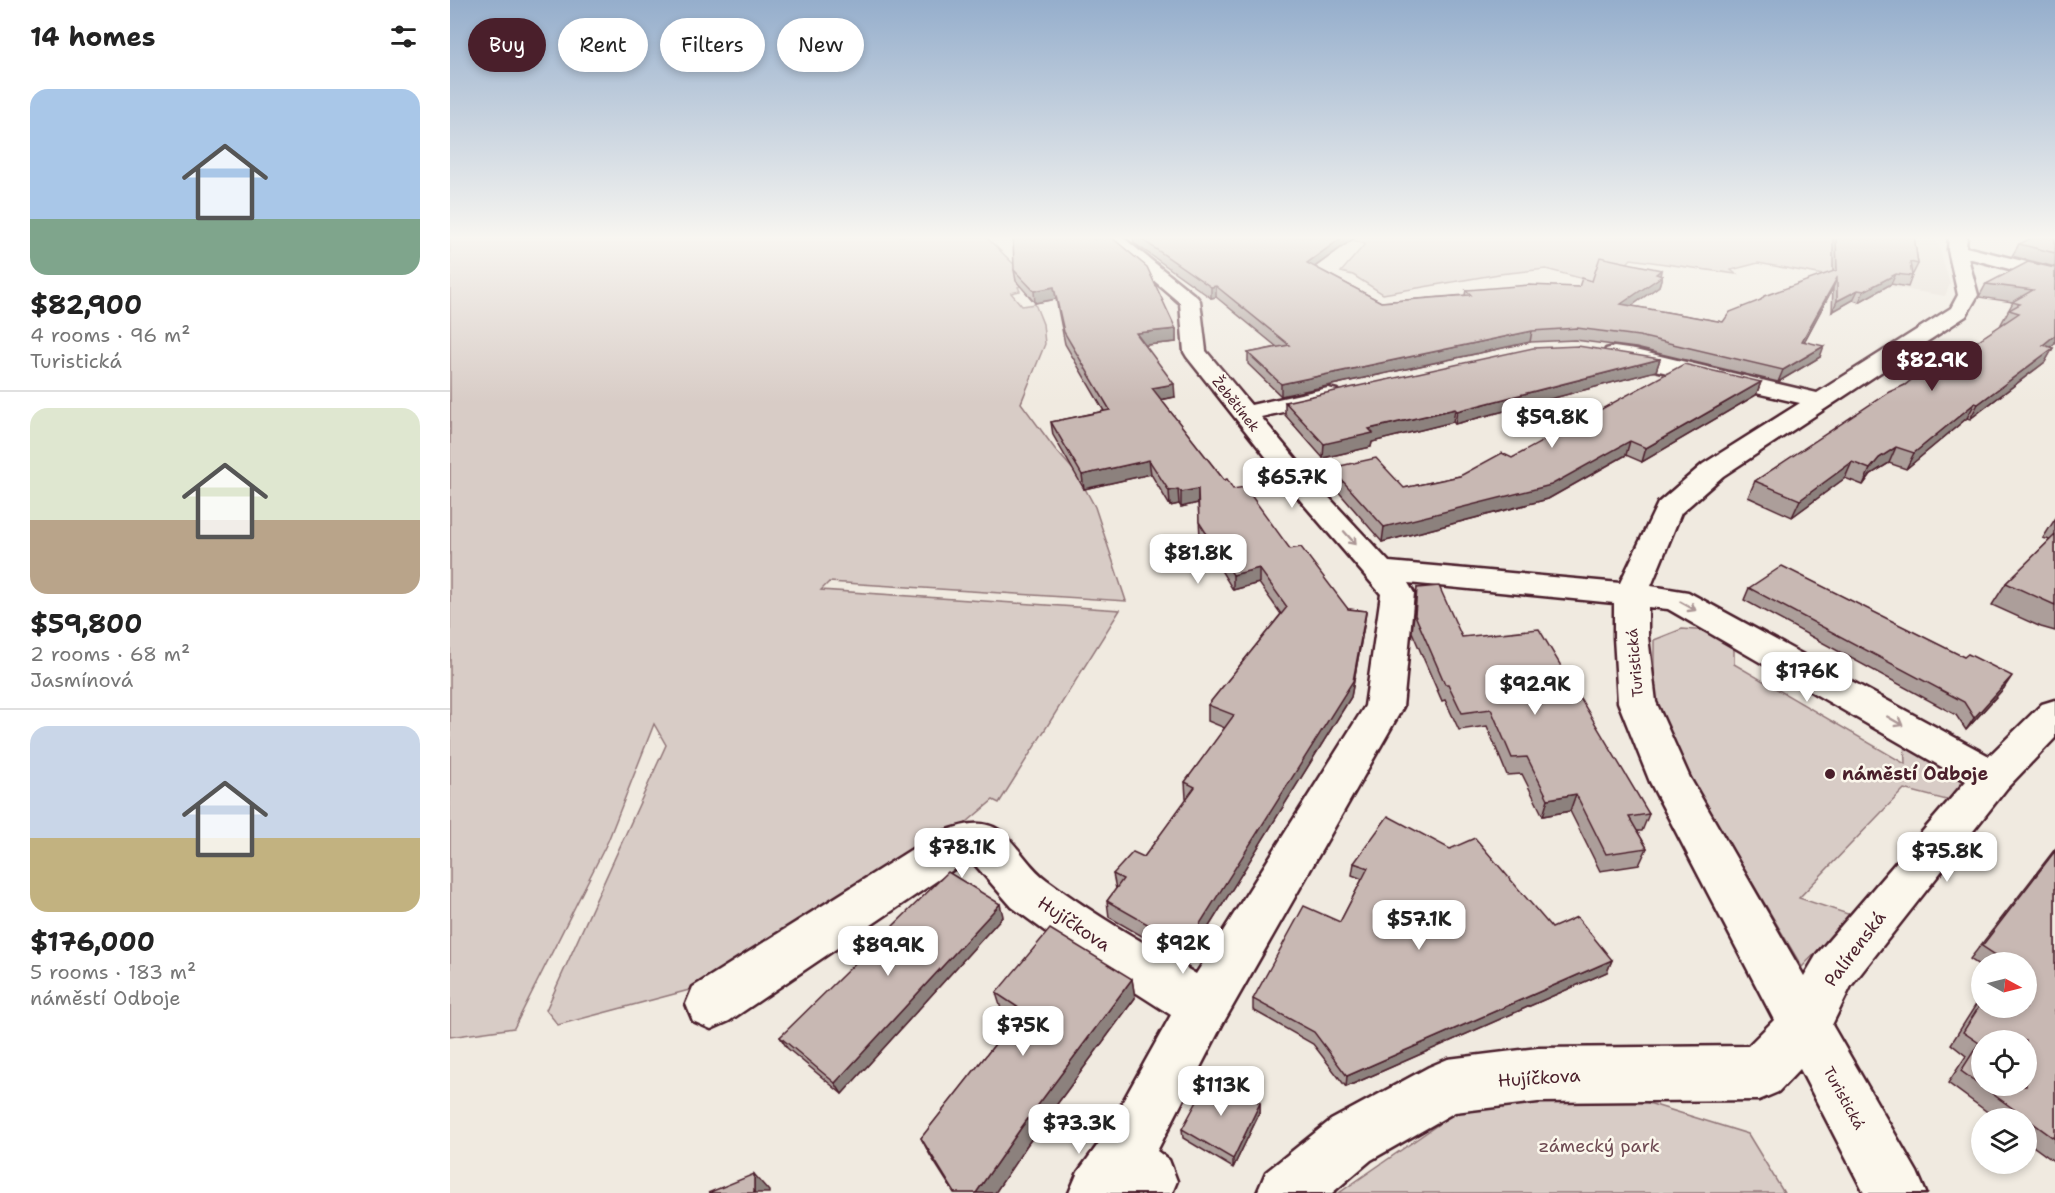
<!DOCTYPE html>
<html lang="en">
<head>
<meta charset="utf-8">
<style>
	:root { --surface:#fff; --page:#f6f6f6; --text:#222; --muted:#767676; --line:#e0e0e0; --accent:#4a1f2b }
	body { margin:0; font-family:"Shantell Sans",sans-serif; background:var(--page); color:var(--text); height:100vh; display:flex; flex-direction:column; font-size:22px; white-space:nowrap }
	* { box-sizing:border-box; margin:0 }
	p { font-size:20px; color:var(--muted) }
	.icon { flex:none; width:33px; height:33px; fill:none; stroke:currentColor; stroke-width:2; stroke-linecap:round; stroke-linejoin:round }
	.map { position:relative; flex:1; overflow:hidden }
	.sheet { display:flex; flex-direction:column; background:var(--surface); width:450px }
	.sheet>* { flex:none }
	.guide { position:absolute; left:18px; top:18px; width:570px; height:54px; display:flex; gap:12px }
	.needle { width:39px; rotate:97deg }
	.tools { position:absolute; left:1521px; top:952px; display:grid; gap:12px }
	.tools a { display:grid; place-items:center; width:66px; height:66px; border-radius:50%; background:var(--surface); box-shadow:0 3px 9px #0003; font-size:30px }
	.price { position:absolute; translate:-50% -51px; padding:0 14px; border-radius:12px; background:#fff; color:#222; font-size:20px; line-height:39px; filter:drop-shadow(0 2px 3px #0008) }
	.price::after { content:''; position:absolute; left:50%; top:36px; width:18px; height:14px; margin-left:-9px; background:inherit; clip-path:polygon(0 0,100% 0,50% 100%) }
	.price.selected { background:var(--accent); color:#fff }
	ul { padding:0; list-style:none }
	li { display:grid; align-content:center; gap:12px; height:318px; padding:0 30px }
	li+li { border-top:2px solid var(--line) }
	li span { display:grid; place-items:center; height:186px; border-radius:18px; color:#555 }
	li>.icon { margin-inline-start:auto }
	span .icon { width:108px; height:108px; fill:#fffc; stroke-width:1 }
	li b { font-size:26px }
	h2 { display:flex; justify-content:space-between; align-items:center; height:72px; padding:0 30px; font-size:26px }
	.chip { padding:0 21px; border-radius:27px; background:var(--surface); box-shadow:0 3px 9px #0003; font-size:21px; line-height:54px }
	.chip.selected { background:var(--accent); color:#fff }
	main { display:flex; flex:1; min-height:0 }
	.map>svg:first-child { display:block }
	.built { fill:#e4dbd2 }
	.green { fill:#d8ccc6; stroke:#917678; stroke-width:1.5 }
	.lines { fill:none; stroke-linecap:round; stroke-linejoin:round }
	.street-casing { stroke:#4a1f2b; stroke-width:5 }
	.street { fill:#fbf7ec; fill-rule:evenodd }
	.wall { fill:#ac9e9a; stroke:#4a1f2b; stroke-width:1.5 }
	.shaded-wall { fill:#8c817d; stroke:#4a1f2b; stroke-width:1.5 }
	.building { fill:#c8b8b3; stroke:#4a1f2b; stroke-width:1.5; fill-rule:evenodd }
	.oneway { stroke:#ab9695 }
	.poi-dot { fill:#4a1f2b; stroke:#fbf7ec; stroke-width:2 }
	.labels { text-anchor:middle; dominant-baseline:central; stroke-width:5; stroke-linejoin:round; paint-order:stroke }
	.far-street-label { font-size:14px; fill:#4a1f2b; stroke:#fbf7ec }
	.street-label { font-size:15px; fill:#4a1f2b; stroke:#fbf7ec }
	.near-poi-label { font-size:18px; font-weight:bold; fill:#4a1f2b; stroke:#fbf7ec; text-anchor:start }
	.near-street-label { font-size:18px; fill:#4a1f2b; stroke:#fbf7ec }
	.near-park-label { font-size:18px; fill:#6e4a52; stroke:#fbf7ec }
</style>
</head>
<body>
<main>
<section class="sheet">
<h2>14 homes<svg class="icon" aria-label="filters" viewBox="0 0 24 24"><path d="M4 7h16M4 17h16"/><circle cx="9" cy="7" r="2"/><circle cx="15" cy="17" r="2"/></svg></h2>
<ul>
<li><span style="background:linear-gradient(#a9c7e8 70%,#7fa58c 0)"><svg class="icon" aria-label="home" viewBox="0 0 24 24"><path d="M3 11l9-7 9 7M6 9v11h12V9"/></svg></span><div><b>$82,900</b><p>4 rooms · 96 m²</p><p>Turistická</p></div></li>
<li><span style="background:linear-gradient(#dfe7d0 60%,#b9a48a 0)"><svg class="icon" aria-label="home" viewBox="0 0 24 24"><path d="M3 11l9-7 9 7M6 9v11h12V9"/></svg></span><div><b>$59,800</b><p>2 rooms · 68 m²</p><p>Jasmínová</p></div></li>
<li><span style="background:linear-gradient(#c9d6e8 60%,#c2b280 0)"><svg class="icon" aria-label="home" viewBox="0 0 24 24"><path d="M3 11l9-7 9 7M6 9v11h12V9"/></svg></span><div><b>$176,000</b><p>5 rooms · 183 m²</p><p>náměstí Odboje</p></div></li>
</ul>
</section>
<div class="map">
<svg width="1605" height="1193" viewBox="0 0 1605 1193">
	<rect width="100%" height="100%" fill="#f0eae0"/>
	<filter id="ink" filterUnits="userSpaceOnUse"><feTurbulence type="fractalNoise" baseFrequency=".0167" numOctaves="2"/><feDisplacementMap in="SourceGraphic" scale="12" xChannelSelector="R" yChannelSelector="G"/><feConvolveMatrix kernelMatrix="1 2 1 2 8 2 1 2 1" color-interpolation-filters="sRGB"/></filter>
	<g filter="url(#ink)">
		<path class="built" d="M 1378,236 L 1486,236 L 1500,284 L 1495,296 L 1434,286 Z"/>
		<g class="green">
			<path d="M 6,236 L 535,236 L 577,277 L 620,270 L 568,287 L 570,291 L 561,293 L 572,306 L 585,304 L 593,324 L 595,344 L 571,403 L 605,449 L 627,474 L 645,507 L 676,601 L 379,582 L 371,590 L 670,610 L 549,803 L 543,800 L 504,833 L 258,985 L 108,1025 L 96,1010 L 216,745 L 204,724 L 158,841 L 64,1028 L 0,1037 L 0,238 Z"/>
			<path d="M 891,236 L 1384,236 L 1434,286 L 1308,263 L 1281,270 L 1286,274 L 1181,259 L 1156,285 L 1096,269 L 1049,274 L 933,294 L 903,275 L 891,272 L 915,244 Z"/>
			<path d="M 1232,629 L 1259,631 L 1284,641 L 1284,664 L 1455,764 L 1454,737 L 1524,781 L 1504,802 L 1454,789 L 1349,898 L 1401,915 L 1352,967 L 1234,767 L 1204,697 L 1204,640 Z"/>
			<path d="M 1179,1097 L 1298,1134 L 1334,1193 L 889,1193 L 1015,1106 Z"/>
		</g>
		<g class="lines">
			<defs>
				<path id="street" d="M 652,236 L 671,236 L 747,297 L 750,301 L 756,351 L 801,405 L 878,388 L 887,390 L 890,395 L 887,400 L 811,417 L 871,489 L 939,562 L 1170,583 L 1208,503 L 1253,464 L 1350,403 L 1156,359 L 1153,354 L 1156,349 L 1164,347 L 1185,350 L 1367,393 L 1501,308 L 1508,295 L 1498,250 L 1499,236 L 1517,236 L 1516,247 L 1605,269 L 1605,281 L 1518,258 L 1528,295 L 1516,316 L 1273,476 L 1231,513 L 1201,586 L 1238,592 L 1539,756 L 1592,704 L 1605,700 L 1605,738 L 1557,788 L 1401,986 L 1382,1025 L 1467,1172 L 1476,1193 L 1414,1193 L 1350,1069 L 1328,1092 L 1309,1100 L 1088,1102 L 1005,1112 L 921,1160 L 882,1193 L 807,1193 L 816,1172 L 881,1120 L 979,1067 L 998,1059 L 1088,1048 L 1298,1046 L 1324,1020 L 1200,782 L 1168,702 L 1164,637 L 1164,603 L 958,583 L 964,593 L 953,707 L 772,1025 L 707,1151 L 719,1160 L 727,1181 L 722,1193 L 619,1193 L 628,1172 L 652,1139 L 721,1015 L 629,956 L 562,907 L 521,860 L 516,861 L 279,1021 L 261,1029 L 243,1021 L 236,1004 L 243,987 L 486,834 C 506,827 529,817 549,830 C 567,843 578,867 597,880 C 644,915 696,944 746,974 L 915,706 L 931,594 L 851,501 L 737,357 L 734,352 L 730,303 ZM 1198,607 L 1218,609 L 1516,781 L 1367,954 L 1354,976 L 1240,778 L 1206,702 L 1198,637 Z"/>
			</defs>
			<use href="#street" class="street-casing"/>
			<use href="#street" class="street"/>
		</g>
		<g class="wall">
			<path d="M 683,236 L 907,236 L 865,267 L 931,302 L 1015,295 L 1016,290 L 1129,287 L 1142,281 L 1211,270 L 1210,275 L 1212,276 L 1209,286 L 1181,306 L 1273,322 L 1311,300 L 1383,272 L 1383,236 L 1464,236 L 1468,264 L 1463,274 L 1462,274 L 1462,276 L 1458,287 L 1441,284 L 1409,302 L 1403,300 L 1382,312 L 1383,288 L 1354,342 L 1370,357 L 1328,382 L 1186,348 L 1125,340 L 1080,342 L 831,396 L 798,364 L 798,353 L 827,347 L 766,297 L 761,298 L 684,243 Z"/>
			<path d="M 1605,236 L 1605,267 L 1562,256 L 1569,244 Z"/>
			<path d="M 606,239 L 726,329 L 726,342 L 695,345 L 725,397 L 711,400 L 774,480 L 898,609 L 916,611 L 914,626 L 901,697 L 737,962 L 659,917 L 657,901 L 666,889 L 663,874 L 694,857 L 737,799 L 736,798 L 735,782 L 775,728 L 758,721 L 758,705 L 831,614 L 809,583 L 783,590 L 750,536 L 748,503 L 731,507 L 729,504 L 720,506 L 701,474 L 634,489 L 603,435 L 601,422 L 654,411 L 615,344 L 606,299 L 585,303 L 566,281 L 564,270 Z"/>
			<path d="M 1605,268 L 1605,343 L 1600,347 L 1603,348 L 1595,362 L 1520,419 L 1517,418 L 1456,469 L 1439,463 L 1421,474 L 1413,485 L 1395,478 L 1342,517 L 1298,497 L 1305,481 L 1455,385 L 1496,362 L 1553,324 L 1551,324 L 1563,302 L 1529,297 L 1536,284 Z"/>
			<path d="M 1210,359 L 1206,371 L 1005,424 L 1003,422 L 922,442 L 921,447 L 873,458 L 835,415 L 835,402 Z"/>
			<path d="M 1311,382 L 1306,395 L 1192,462 L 1176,455 L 1098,499 L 932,542 L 880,482 L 881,468 L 954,488 L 1010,476 L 1062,458 Z"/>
			<path d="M 1605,519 L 1605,631 L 1591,627 L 1542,605 L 1556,583 L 1600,540 L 1593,538 Z"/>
			<path d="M 967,588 L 1012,637 L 1199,814 L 1192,831 L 1187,831 L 1197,848 L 1189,865 L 1150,871 L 1120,811 L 1093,816 L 1072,774 L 1057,775 L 1037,726 L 1009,730 L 995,700 L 992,701 L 962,632 Z"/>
			<path d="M 1299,588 L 1554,688 L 1516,730 L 1506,715 L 1294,600 Z"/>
			<path d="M 1605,849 L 1605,1162 L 1576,1141 L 1576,1119 L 1547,1119 L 1498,1083 L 1516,1056 L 1501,1044 L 1532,995 L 1532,1008 L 1576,963 L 1532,963 L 1532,967 L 1520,959 Z"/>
			<path d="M 904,863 L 1102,928 L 1162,960 L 1157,972 L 896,1087 L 863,1044 L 803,1010 L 803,999 L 890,922 L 912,879 L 902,875 Z"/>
			<path d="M 553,916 L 392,1094 L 337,1048 L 330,1037 Z"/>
			<path d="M 682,979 L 685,998 L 577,1145 L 545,1193 L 504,1193 L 480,1155 L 471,1138 L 564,1020 L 552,1012 L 546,993 Z"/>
			<path d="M 810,1103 L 810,1112 L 783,1168 L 733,1138 L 732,1129 Z"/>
		</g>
		<g class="shaded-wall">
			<path d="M 894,236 L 907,236 L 856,273 L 857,263 Z"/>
			<path d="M 1211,270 L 1210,277 L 1212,276 L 1209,286 L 1169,315 L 1171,304 Z"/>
			<path d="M 1446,274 L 1441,284 L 1409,302 L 1414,291 Z"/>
			<path d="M 1387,278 L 1383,288 L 1348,353 L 1352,341 Z"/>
			<path d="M 766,286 L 766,297 L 761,298 L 761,287 Z"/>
			<path d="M 604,287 L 606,299 L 585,303 L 584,291 Z"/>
			<path d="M 1408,290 L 1403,300 L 1382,312 L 1387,301 Z"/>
			<path d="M 726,329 L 726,342 L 687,346 L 686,333 Z"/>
			<path d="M 1082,331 L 1080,342 L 831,396 L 831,384 Z"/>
			<path d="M 1605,335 L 1605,343 L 1585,359 L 1593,345 Z"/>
			<path d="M 1374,346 L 1370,357 L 1328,382 L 1333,370 Z"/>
			<path d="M 1603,348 L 1595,362 L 1520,419 L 1528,404 Z"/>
			<path d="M 1210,359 L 1206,371 L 1005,424 L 1007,411 Z"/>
			<path d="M 1311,382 L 1306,395 L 1192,462 L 1196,448 Z"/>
			<path d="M 724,384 L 725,397 L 703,401 L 702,388 Z"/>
			<path d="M 1525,403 L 1517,418 L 1456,469 L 1464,453 Z"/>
			<path d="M 1005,409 L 1003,422 L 922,442 L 921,447 L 873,458 L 874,444 L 919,429 Z"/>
			<path d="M 1180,441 L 1176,455 L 1098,499 L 932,542 L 934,527 Z"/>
			<path d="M 1446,447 L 1439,463 L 1421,474 L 1413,485 L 1420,469 L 1429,458 Z"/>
			<path d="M 699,460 L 701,474 L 634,489 L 632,475 Z"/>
			<path d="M 1402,462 L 1395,478 L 1342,517 L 1350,500 Z"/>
			<path d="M 728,489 L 729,504 L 720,506 L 719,491 Z"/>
			<path d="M 748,489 L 748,503 L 731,507 L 731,492 Z"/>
			<path d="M 809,568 L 809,583 L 783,590 L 783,575 Z"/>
			<path d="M 916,611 L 914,626 L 901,697 L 737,962 L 736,946 Z"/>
			<path d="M 1562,676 L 1554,688 L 1516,730 L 1524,718 Z"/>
			<path d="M 1126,794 L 1120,811 L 1093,816 L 1098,799 Z"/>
			<path d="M 550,904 L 553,916 L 392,1094 L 385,1083 Z"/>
			<path d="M 1162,960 L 1157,972 L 896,1087 L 897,1076 Z"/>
			<path d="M 682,979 L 685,998 L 577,1145 L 545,1193 L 526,1193 L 571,1128 Z"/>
			<path d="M 810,1103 L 810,1112 L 783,1168 L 783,1159 Z"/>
			<path d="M 304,1174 L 319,1191 L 319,1193 L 304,1193 Z"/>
		</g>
		<g class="building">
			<path d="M 563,236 L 606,236 L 606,239 L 621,236 L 640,236 L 644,239 L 660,236 L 697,267 L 726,329 L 686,333 L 724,384 L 702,388 L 774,480 L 777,479 L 783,489 L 795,487 L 840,549 L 851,547 L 898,609 L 916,611 L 903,681 L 736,946 L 657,901 L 673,879 L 663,874 L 683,852 L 694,857 L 745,787 L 735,782 L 784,715 L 758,705 L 837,607 L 809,568 L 783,575 L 749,522 L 748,489 L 731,492 L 728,489 L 719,491 L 699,460 L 632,475 L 601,422 L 660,410 L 614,332 L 604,287 L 584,291 L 564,270 Z"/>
			<path d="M 687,236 L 894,236 L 857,263 L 931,302 L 1021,295 L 1016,290 L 1079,285 L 1129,287 L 1132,278 L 1142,281 L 1150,257 L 1211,270 L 1206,274 L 1212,276 L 1171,304 L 1273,322 L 1280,312 L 1311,300 L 1314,296 L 1387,270 L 1386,236 L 1464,236 L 1468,264 L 1460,262 L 1462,276 L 1446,274 L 1414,291 L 1408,290 L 1387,301 L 1387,278 L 1352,341 L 1374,346 L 1333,370 L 1189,336 L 1127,328 L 1082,331 L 831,384 L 798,353 L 839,345 L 766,286 L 761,287 Z"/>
			<path d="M 1586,236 L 1605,236 L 1605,253 L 1569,244 Z"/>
			<path d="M 1578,262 L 1605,268 L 1605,335 L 1593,345 L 1603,348 L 1528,404 L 1525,403 L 1464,453 L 1446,447 L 1429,458 L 1420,469 L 1402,462 L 1350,500 L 1305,481 L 1439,392 L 1455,385 L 1479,365 L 1487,360 L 1496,362 L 1569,313 L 1559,310 L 1570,304 L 1562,302 L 1583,290 L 1536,284 Z"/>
			<path d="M 1128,346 L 1210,359 L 1007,411 L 1005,409 L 919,429 L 923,433 L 874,444 L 835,402 L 1083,348 Z"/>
			<path d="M 1234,364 L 1311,382 L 1196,448 L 1180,441 L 1101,485 L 934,527 L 881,468 L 926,458 L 954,488 L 1010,476 L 1052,453 L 1062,458 Z"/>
			<path d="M 1605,535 L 1605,605 L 1556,583 Z"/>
			<path d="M 1332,566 L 1514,657 L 1518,654 L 1562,676 L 1524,718 L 1514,702 L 1299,588 Z"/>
			<path d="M 989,586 L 1012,637 L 1089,629 L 1199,814 L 1179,817 L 1197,848 L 1156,854 L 1126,794 L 1098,799 L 1077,757 L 1062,758 L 1041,709 L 1012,713 L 998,684 L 995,684 L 965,615 L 967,588 Z"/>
			<path d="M 938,816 L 1000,849 L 1025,838 L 1102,928 L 1127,917 L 1162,960 L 897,1076 L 864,1032 L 803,999 L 854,906 L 890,922 L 918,868 L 904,863 Z"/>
			<path d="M 1605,851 L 1605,1139 L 1511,1071 L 1529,1043 L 1513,1032 L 1532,1002 L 1532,1008 L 1576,1008 L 1576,963 L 1556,963 L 1556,962 L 1532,946 ZM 1532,1041 L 1576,1041 L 1576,1086 L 1532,1086 Z"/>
			<path d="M 498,872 L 550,904 L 385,1083 L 330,1037 Z"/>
			<path d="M 600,929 L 682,979 L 571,1128 L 526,1193 L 505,1193 L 471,1138 L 572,1010 L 546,993 Z"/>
			<path d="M 761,1076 L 810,1103 L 783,1159 L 732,1129 Z"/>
			<path d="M 304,1174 L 304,1193 L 258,1193 Z"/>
		</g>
		<defs><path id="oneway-shaft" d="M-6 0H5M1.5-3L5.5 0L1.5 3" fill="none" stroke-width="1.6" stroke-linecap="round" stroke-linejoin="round" transform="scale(1.5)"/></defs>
		<g class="oneway">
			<use href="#oneway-shaft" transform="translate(900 538) rotate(48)"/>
			<use href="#oneway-shaft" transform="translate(1238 606) rotate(29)"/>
			<use href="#oneway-shaft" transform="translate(1445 721) rotate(30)"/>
		</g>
	</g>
	<linearGradient id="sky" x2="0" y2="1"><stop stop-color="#95aecc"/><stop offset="0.59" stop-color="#f8f6f1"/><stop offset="1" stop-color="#f8f6f1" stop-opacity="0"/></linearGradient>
	<rect width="1605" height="403" fill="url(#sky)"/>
	<circle class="poi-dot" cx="1380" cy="774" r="6"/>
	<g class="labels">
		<g class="far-street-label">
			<text transform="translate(786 404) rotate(51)">Žebětínek</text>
		</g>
		<g class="street-label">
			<text transform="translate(1185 663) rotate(-95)">Turistická</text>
			<text transform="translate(1394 1098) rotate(61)">Turistická</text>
		</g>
		<g class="near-poi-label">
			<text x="1392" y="774">náměstí Odboje</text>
		</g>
		<g class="near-street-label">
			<text transform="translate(624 924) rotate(34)">Hujíčkova</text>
			<text transform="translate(1405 949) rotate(-53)">Palírenská</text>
			<text transform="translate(1089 1078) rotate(-4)">Hujíčkova</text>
		</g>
		<g class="near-park-label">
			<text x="1149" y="1146">zámecký park</text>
		</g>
	</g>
</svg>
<div class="tools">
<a><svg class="needle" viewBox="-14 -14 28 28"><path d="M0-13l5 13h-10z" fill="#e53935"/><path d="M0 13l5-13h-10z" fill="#767676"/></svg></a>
<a><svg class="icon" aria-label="locate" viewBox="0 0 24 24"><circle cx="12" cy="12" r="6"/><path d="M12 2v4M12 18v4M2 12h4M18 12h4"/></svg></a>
<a><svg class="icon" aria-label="layers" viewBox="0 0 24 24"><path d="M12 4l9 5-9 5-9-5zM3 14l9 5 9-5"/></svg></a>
</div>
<b class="price selected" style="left:1482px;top:392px">$82.9K</b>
<b class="price" style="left:1102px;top:449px">$59.8K</b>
<b class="price" style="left:842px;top:509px">$65.7K</b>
<b class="price" style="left:748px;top:585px">$81.8K</b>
<b class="price" style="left:1357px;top:703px">$176K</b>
<b class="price" style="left:1085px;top:716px">$92.9K</b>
<b class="price" style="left:512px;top:879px">$78.1K</b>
<b class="price" style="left:1497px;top:883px">$75.8K</b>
<b class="price" style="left:969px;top:951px">$57.1K</b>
<b class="price" style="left:733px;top:975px">$92K</b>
<b class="price" style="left:438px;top:977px">$89.9K</b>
<b class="price" style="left:573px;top:1057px">$75K</b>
<b class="price" style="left:771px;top:1117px">$113K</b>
<b class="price" style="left:629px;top:1155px">$73.3K</b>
<div class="guide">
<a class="chip selected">Buy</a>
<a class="chip">Rent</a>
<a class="chip">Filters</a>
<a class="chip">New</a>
</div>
</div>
</main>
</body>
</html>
